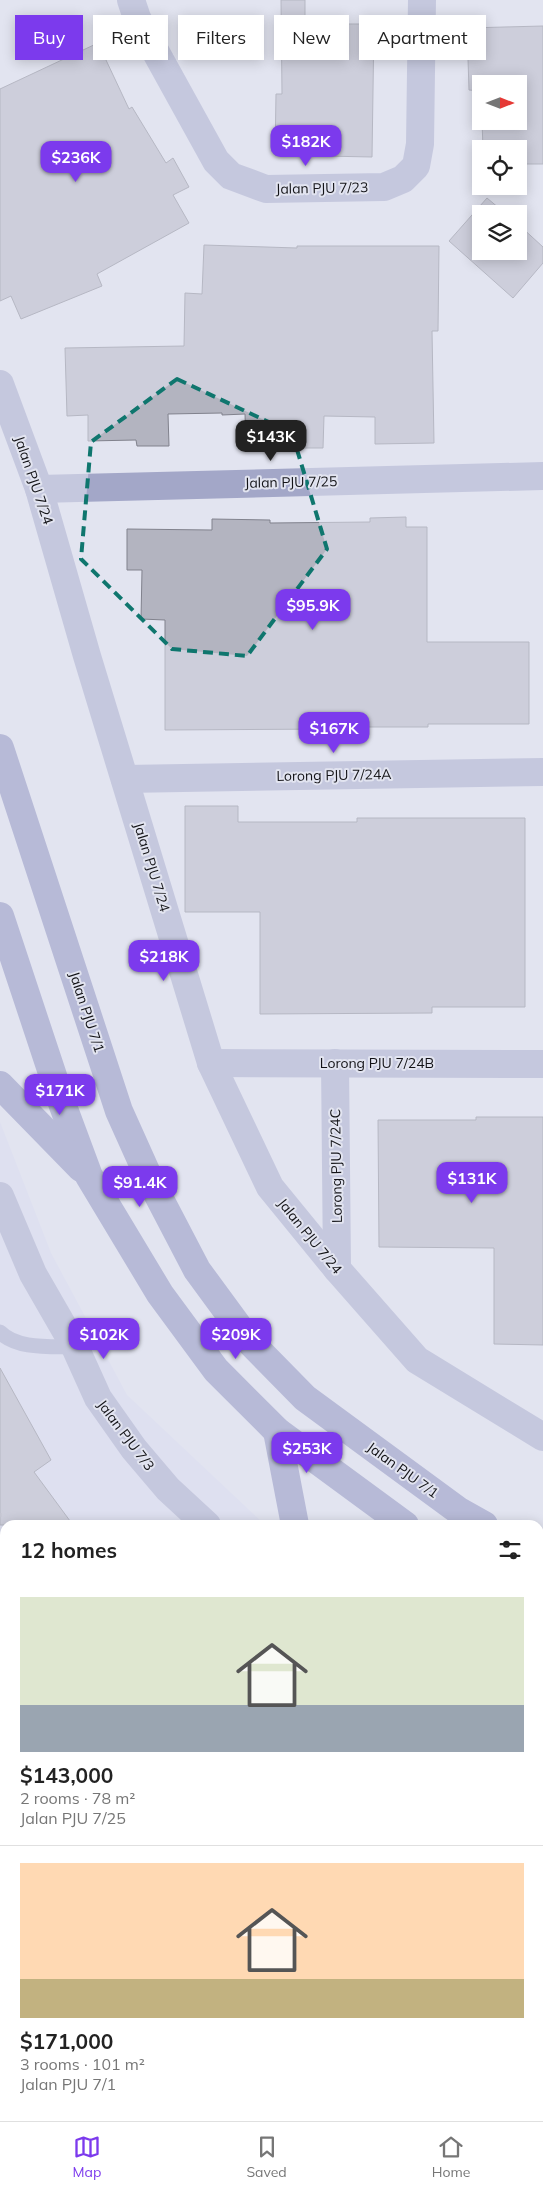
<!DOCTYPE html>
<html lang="en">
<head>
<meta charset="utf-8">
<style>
	:root { --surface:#fff; --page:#f2f2f2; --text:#222; --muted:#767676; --line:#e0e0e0; --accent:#7c3aed }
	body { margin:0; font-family:Mulish,sans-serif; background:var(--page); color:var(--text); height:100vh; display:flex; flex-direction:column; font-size:19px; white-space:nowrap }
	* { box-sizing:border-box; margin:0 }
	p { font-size:16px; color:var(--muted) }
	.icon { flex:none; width:28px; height:28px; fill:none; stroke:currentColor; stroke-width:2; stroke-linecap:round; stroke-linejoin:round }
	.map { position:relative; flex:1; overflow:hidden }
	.drawer { position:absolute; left:0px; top:1520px; width:544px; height:601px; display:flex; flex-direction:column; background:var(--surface); border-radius:15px 15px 0 0; box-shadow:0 2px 12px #0003 }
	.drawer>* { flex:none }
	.top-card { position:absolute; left:15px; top:15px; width:514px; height:45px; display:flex; gap:10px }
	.needle { width:32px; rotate:90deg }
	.fabs { position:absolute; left:472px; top:75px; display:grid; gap:10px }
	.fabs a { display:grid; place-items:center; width:55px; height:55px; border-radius:0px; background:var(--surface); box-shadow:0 2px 12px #0003; font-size:25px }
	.price { position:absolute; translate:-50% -42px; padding:0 11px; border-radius:10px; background:var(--accent); color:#fff; font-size:16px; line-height:32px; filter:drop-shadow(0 1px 2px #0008) }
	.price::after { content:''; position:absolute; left:50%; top:30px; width:15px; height:11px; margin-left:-8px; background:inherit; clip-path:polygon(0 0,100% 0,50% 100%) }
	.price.current { background:#222; color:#fff }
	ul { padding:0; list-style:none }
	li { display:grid; align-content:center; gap:10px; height:265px; padding:0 20px }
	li+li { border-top:1px solid var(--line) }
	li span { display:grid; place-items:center; height:155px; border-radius:0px; color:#555 }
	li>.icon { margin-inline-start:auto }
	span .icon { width:90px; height:90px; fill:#fffc; stroke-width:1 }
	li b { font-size:21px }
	h2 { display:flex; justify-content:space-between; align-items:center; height:60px; padding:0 20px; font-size:21px }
	.tag { padding:0 18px; border-radius:0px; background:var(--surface); box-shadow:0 2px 12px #0003; font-size:18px; line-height:45px }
	.tag.current { background:var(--accent); color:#fff }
	.menu { display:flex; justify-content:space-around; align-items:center; height:70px; border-top:1px solid var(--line); background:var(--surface); font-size:14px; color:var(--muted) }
	.menu a { display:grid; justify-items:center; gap:2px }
	.menu .current { color:var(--accent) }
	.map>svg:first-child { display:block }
	.built { fill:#d9dbef }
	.building { fill:#b3b4c0; stroke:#81828d }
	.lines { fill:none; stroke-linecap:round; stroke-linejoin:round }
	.path { stroke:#a2a3ad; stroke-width:3; stroke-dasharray:4 2.5; stroke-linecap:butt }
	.lane { stroke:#a3a7c8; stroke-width:15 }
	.street { stroke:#a3a7c8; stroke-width:28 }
	.secondary { stroke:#8488b8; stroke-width:28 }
	.marked { fill:none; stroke:#0f766e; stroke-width:4; stroke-dasharray:10 6; stroke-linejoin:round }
	.labels { text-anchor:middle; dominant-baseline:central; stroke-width:4; stroke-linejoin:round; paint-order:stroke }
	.street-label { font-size:14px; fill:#131317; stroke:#e2e4f0 }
</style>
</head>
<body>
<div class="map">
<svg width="543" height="2121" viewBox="0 0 543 2121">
	<rect width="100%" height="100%" fill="#e2e4f0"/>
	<path class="built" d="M 0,1122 L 51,1253 L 127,1395 L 265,1525 L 5,1525 L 5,2116 L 539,2116 L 539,1706 L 543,1707 L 543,2121 L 0,2121 Z"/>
	<g class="building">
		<path d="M 281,0 L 305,0 L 305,24 L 374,24 L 372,157 L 275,155 L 276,94 L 282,94 Z"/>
		<path d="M 543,26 L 543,164 L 519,164 L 519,149 L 483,149 L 482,121 L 519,121 L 519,84 L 481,84 L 481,91 L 469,90 L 467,28 Z"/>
		<path d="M 98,43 L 129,109 L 132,107 L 166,163 L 173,158 L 189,187 L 173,195 L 189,223 L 97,274 L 102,286 L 21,319 L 11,296 L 0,301 L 0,89 Z"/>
		<path d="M 487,198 L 506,214 L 481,214 L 481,251 L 519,251 L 519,225 L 543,247 L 543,263 L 513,298 L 449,241 Z"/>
		<path d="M 204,245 L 297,248 L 297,246 L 439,246 L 438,331 L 432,331 L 434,443 L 375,444 L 375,417 L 324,416 L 323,448 L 246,448 L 245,414 L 222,415 L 222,413 L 168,414 L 169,446 L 137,446 L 136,440 L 88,441 L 88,415 L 67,416 L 65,348 L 184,346 L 185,293 L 202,294 Z"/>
		<path d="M 406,517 L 406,527 L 427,527 L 427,642 L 529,642 L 529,724 L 428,724 L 428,727 L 335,727 L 335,729 L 165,730 L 165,620 L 141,619 L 142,570 L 127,570 L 127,529 L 212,530 L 212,519 L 270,520 L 270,523 L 370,522 L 370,518 Z"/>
		<path d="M 185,806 L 238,806 L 238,822 L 357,822 L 357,818 L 525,818 L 525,1007 L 432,1007 L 432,1013 L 260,1014 L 260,912 L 185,912 Z"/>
		<path d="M 476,1117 L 543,1117 L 543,1345 L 494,1344 L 494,1248 L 379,1247 L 378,1120 L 476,1120 Z"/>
		<path d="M 0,1368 L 51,1460 L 34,1472 L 73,1525 L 0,1525 Z"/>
	</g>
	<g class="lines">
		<g class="path">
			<path d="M 0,1513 L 0,1517"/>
			<path d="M 0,1982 L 5,1975"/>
		</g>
		<g class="lane">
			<path d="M 0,1332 C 17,1350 53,1346 75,1347"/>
			<path d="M 61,2116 L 71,2121"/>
			<path d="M 21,2121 L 24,2116"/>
		</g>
		<g class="street">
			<path d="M 131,0 L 137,18 L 216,161 L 231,176 L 266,189 L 384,187 L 403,179 L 416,166 L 420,144 L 422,0"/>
			<path d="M 0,384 L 39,489 L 87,656 L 211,1063 L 270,1187 L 337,1269 L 417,1360 L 543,1437"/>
			<path d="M 39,489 L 543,476"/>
			<path d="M 125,779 L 543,772"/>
			<path d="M 211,1063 L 543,1064"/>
			<path d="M 335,1063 L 337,1269"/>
			<path d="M 0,1196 L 33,1274 L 75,1347 L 98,1398 L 134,1449 L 168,1489 L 207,1525"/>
			<path d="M 539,1738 L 543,1739"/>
		</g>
		<g class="secondary">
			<path d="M 0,748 L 119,1111 L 150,1180 L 197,1270 L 249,1341 L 305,1398 L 459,1511 L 484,1525"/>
			<path d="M 0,916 L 63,1106 L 89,1176 L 160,1294 L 216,1370 L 277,1431 L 405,1525"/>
			<path d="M 0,1085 L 81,1168"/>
			<path d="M 277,1431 L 295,1525"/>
			<path d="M 539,1554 L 543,1556"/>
			<path d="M 539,1601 L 543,1603"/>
		</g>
	</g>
	<path d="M0 0H543V2121H0ZM 177,379 L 292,433 L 327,549 L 247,656 L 172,649 L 81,559 L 91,442 Z" fill="#e2e4f0" fill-opacity=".55" fill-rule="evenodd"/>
	<path class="marked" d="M 177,379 L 292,433 L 327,549 L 247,656 L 172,649 L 81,559 L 91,442 Z"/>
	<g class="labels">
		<g class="street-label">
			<text transform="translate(322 188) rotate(-1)">Jalan PJU 7/23</text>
			<text transform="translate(34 480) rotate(71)">Jalan PJU 7/24</text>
			<text transform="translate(291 482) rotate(-1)">Jalan PJU 7/25</text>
			<text transform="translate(334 775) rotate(-1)">Lorong PJU 7/24A</text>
			<text transform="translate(152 867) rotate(73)">Jalan PJU 7/24</text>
			<text transform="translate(87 1012) rotate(72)">Jalan PJU 7/1</text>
			<text x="377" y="1063">Lorong PJU 7/24B</text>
			<text transform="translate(336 1166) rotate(-91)">Lorong PJU 7/24C</text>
			<text transform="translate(310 1236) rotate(51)">Jalan PJU 7/24</text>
			<text transform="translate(126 1435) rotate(53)">Jalan PJU 7/3</text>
			<text transform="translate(403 1470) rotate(36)">Jalan PJU 7/1</text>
		</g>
	</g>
</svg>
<div class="fabs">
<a><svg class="needle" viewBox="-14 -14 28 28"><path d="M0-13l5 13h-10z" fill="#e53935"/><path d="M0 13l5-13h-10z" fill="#767676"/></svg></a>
<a><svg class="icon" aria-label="locate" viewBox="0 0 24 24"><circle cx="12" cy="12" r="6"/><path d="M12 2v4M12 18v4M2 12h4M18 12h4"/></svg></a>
<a><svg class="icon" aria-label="layers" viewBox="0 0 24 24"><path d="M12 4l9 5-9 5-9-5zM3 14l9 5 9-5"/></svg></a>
</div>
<b class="price" style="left:306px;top:167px">$182K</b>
<b class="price" style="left:76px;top:183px">$236K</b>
<b class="price current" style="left:271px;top:462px">$143K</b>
<b class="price" style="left:313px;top:631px">$95.9K</b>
<b class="price" style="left:334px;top:754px">$167K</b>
<b class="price" style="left:164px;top:982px">$218K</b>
<b class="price" style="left:60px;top:1116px">$171K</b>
<b class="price" style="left:472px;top:1204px">$131K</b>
<b class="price" style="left:140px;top:1208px">$91.4K</b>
<b class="price" style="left:104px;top:1360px">$102K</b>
<b class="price" style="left:236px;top:1360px">$209K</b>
<b class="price" style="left:307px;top:1474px">$253K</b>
<div class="top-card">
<a class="tag current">Buy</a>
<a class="tag">Rent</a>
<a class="tag">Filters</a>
<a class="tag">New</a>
<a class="tag">Apartment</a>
</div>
<section class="drawer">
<h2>12 homes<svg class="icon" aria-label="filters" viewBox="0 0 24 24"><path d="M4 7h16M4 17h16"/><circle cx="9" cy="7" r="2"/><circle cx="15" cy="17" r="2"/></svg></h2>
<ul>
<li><span style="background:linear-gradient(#dfe7d0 70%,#9aa5b1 0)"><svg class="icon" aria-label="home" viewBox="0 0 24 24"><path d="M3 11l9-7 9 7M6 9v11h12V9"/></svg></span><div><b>$143,000</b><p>2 rooms · 78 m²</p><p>Jalan PJU 7/25</p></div></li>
<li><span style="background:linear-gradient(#ffd9b3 75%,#c2b280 0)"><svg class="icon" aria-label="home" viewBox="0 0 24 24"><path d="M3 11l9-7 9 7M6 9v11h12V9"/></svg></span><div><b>$171,000</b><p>3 rooms · 101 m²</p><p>Jalan PJU 7/1</p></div></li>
</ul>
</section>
</div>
<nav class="menu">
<a class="current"><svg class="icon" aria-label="map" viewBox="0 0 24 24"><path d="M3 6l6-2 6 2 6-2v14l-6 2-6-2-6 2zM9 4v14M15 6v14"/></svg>Map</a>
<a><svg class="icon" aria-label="saved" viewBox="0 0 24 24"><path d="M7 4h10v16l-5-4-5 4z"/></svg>Saved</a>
<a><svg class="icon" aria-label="home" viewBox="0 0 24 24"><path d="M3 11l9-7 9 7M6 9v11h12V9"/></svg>Home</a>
</nav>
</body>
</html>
